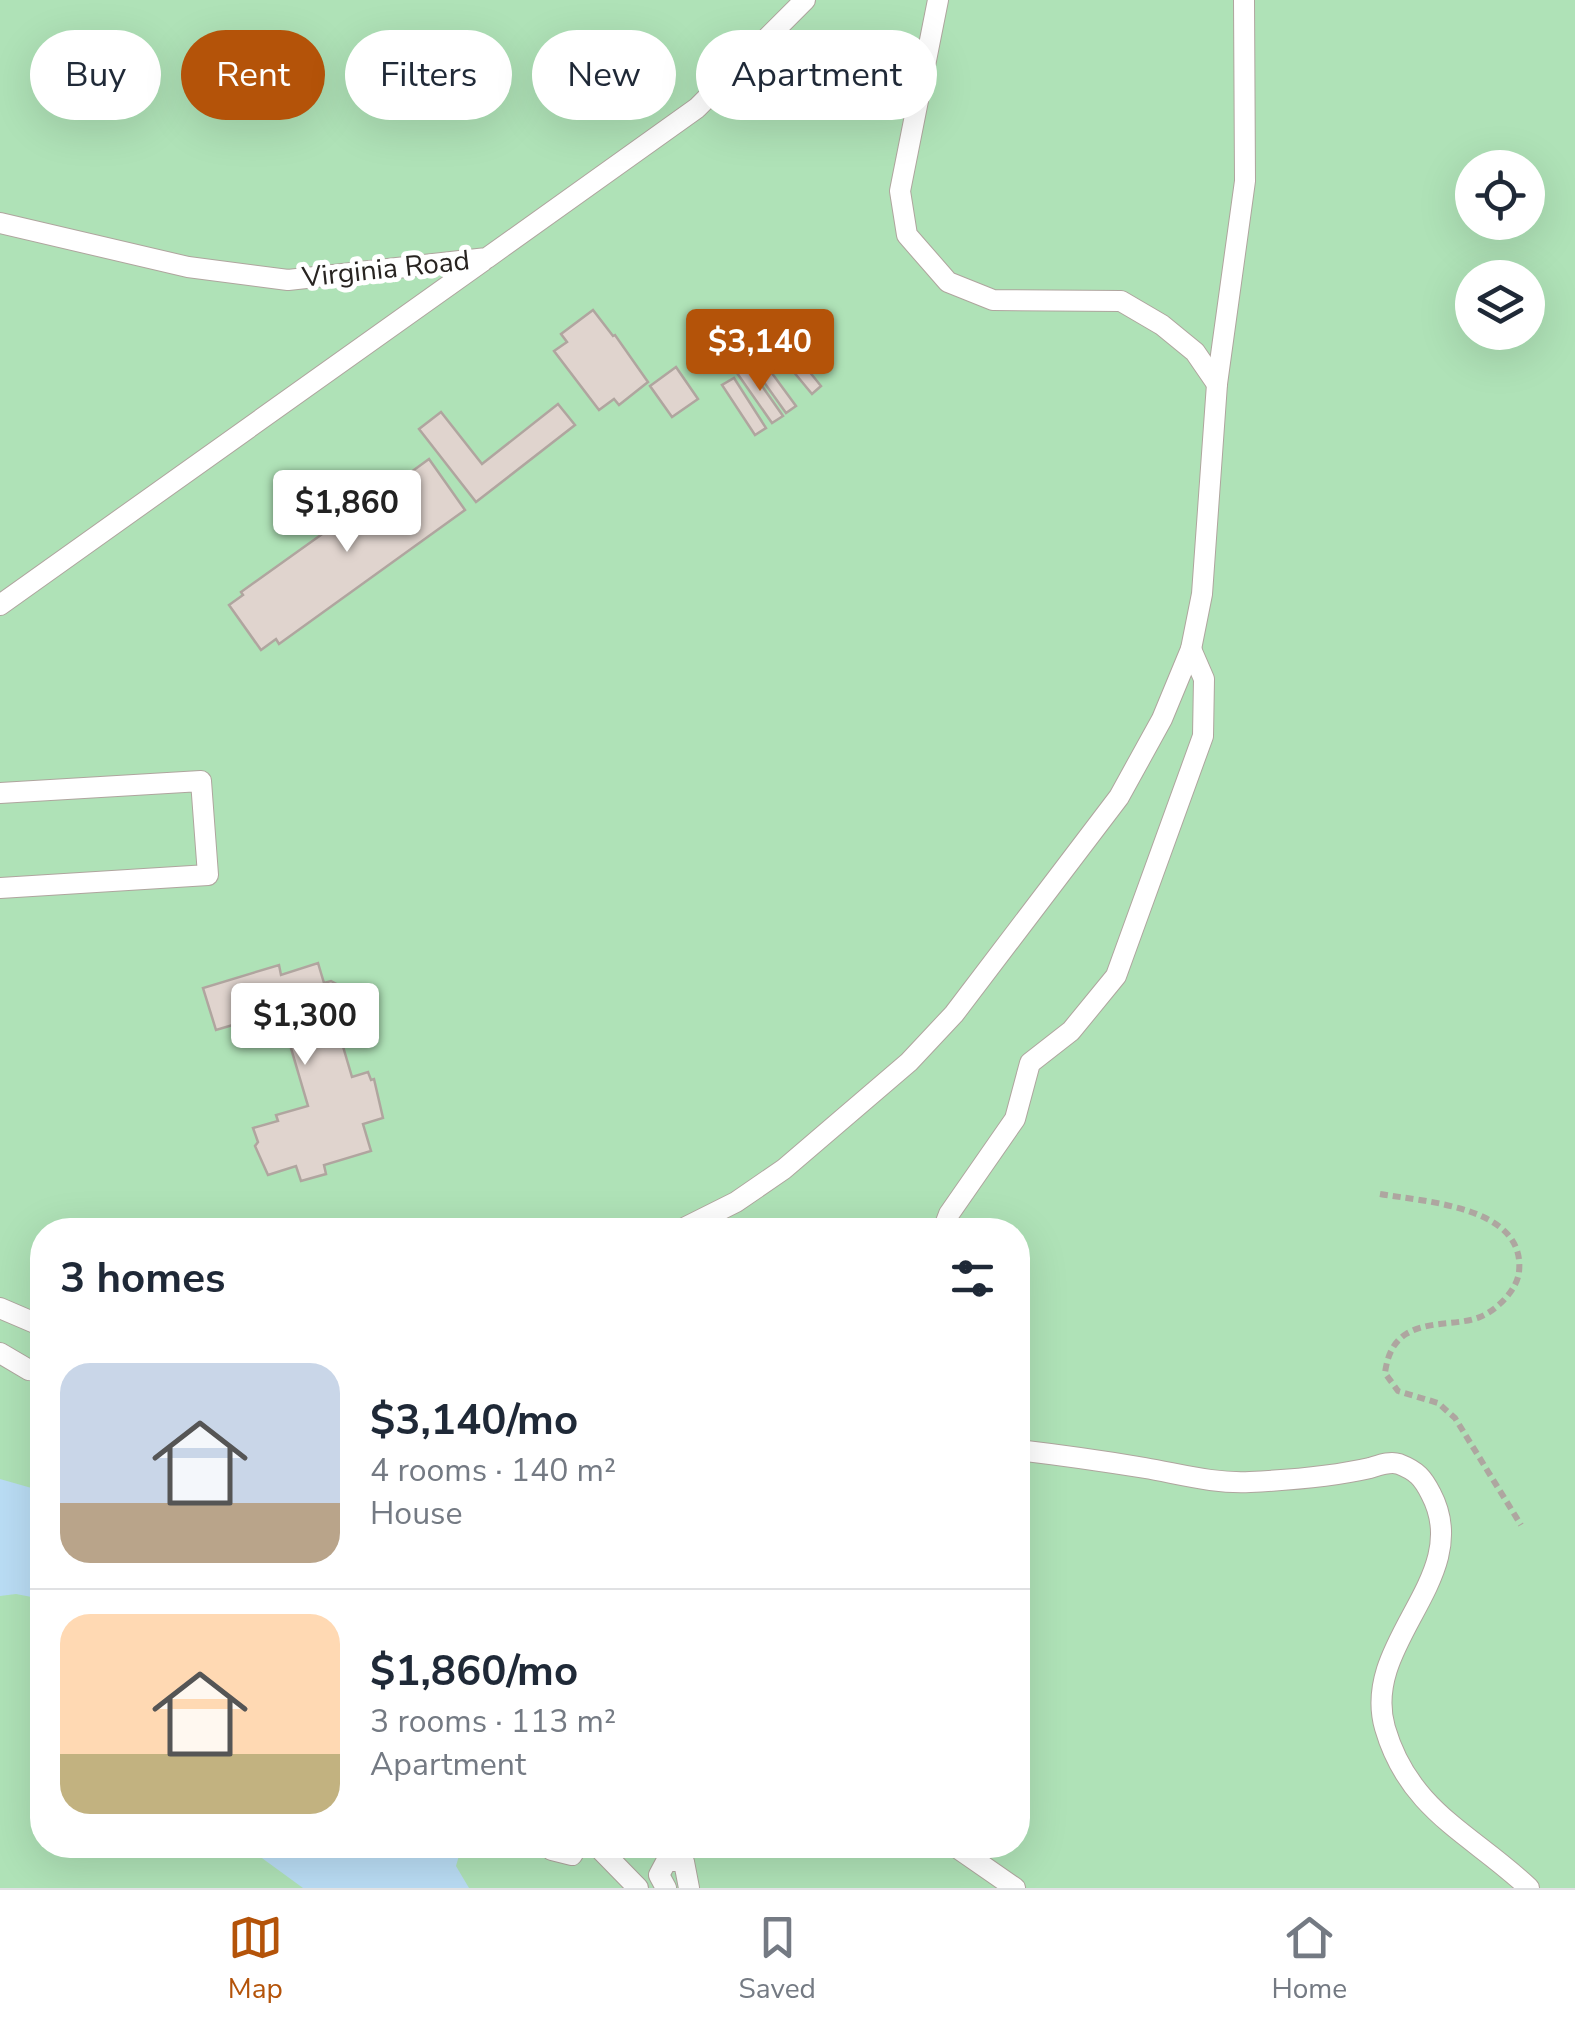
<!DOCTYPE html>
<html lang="en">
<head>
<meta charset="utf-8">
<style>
	:root { --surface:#fff; --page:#f6f6f7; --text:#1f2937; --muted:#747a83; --line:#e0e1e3; --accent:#b45309 }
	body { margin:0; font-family:"Nunito Sans",sans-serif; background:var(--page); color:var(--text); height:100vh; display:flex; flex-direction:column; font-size:38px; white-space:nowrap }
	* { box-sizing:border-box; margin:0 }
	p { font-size:32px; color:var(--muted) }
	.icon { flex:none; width:55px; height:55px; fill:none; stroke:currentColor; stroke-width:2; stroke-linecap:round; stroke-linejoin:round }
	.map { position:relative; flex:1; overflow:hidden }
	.side { position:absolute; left:30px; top:1218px; width:1000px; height:640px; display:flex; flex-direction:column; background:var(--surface); border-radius:40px; box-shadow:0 10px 40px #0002 }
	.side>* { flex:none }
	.top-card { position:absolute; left:30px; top:30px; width:1000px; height:90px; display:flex; gap:20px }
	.fabs { position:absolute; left:1455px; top:150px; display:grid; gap:20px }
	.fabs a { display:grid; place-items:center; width:90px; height:90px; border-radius:50%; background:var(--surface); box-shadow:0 10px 40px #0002; font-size:50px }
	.price { position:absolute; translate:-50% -85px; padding:0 22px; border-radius:10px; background:#fff; color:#222; font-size:32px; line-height:65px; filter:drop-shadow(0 2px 5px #0008) }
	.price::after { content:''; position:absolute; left:50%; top:60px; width:30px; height:22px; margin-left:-15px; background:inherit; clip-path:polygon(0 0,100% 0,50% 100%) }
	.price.current { background:var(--accent); color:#fff }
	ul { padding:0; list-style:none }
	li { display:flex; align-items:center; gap:30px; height:250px; padding:0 30px }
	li+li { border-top:2px solid var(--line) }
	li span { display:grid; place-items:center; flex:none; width:280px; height:200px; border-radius:30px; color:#555 }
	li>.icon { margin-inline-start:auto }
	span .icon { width:120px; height:120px; fill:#fffc; stroke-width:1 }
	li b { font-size:42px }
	h2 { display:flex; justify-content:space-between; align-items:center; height:120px; padding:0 30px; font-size:42px }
	.tag { padding:0 35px; border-radius:45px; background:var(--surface); box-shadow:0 10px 40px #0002; font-size:35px; line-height:90px }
	.tag.current { background:var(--accent); color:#fff }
	.dock { display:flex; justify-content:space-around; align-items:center; height:140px; border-top:2px solid var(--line); background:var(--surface); font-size:28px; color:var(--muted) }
	.dock a { display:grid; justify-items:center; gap:5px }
	.dock .current { color:var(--accent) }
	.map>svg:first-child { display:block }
	.green { fill:#afe2b7; fill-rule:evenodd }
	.water { fill:#baddf5 }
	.building { fill:#e0d4ce; stroke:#b0a59f; stroke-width:2.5 }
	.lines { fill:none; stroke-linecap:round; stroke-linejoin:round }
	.lane-casing { stroke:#afa59e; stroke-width:22 }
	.path { stroke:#aea6a0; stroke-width:6; stroke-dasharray:8 5; stroke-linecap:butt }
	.lane { stroke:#fff; stroke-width:20 }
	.labels { text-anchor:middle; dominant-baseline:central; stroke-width:10; stroke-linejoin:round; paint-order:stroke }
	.street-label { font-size:28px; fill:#282421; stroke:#fff }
</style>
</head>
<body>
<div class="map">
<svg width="1575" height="1888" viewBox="0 0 1575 1888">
	<rect width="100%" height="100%" fill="#fef4ec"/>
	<path class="green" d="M 0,0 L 1575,0 L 1575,1888 L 0,1888 ZM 1472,168 L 1528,168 L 1528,222 L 1472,222 ZM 1472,278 L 1528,278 L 1528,332 L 1472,332 ZM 42,1230 L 1018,1230 L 1018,1845 L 42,1845 Z"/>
	<g class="water">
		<path d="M 0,1479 L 42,1491 L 42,1599 L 16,1594 L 0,1596 Z"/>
		<path d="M 244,1845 L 462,1845 L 456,1866 L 469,1888 L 303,1888 Z"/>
	</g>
	<g class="building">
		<path d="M 593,310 L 613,336 L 615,335 L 648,382 L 619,405 L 614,399 L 599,410 L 554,351 L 567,342 L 561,334 Z"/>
		<path d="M 783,339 L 821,386 L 812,394 L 773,347 Z"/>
		<path d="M 760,357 L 796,406 L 786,413 L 751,364 Z"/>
		<path d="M 748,366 L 783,416 L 772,423 L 737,373 Z"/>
		<path d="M 676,367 L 698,399 L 672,417 L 650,386 Z"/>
		<path d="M 734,378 L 766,428 L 755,435 L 722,385 Z"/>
		<path d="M 558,404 L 575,425 L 476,502 L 419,429 L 441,412 L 482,464 Z"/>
		<path d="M 429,459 L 465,510 L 279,644 L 276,639 L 261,650 L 229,605 L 243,595 L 241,592 L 360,507 L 348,496 L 363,484 L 374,499 Z"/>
		<path d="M 318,963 L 324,983 L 331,981 L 344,988 L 348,1000 L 341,1014 L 334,1016 L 352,1077 L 368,1072 L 371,1080 L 374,1079 L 383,1118 L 363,1124 L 371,1151 L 324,1165 L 326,1174 L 301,1181 L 296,1166 L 268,1175 L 255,1146 L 258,1142 L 253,1128 L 278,1121 L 276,1115 L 308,1106 L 280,1011 L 216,1030 L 203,988 L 279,965 L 281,975 Z"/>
	</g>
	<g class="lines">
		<defs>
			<g id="lane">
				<path d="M 938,0 L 900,191 L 907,235 L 948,282 L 993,300 L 1121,301 L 1162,325 L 1195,352 L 1217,384"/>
				<path d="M 0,223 L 188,267 L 288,280 L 487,258 L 697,108 L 805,0"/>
				<path d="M 0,605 L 483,261"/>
				<path d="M 0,793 L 201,781 L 208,875 L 0,888"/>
				<path d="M 680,1230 L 736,1202 L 784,1169 L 909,1062 L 954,1014 L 1119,797 L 1162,719 L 1191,649 L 1202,594 L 1217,384 L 1245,181 L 1244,0"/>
				<path d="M 943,1230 L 949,1214 L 1015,1119 L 1030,1063 L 1071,1031 L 1116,976 L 1203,736 L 1204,679 L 1191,649"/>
				<path d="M 0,1308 L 42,1326"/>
				<path d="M 0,1353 L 29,1370 L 42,1372"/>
				<path d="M 1018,1450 C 1060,1455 1103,1461 1145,1468 C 1180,1474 1215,1484 1250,1482 C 1292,1480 1330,1477 1370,1468 C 1380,1465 1390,1461 1399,1464 C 1417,1471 1423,1478 1431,1494 C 1475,1577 1360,1642 1385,1728 C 1409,1811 1472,1834 1529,1888"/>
				<path d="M 551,1845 L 552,1850 L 572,1855 L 578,1845"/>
				<path d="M 596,1845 L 638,1888"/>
				<path d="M 953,1845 L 1015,1888"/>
				<path d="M 666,1888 L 659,1875 L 667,1860 L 684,1862 L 689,1888"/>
			</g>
		</defs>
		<use href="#lane" class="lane-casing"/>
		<path class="path" d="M 1380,1194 C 1425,1202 1526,1206 1519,1272 C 1517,1290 1497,1310 1480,1317 C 1457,1326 1429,1320 1406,1334 C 1392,1343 1387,1358 1385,1373 L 1398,1391 L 1438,1403 L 1455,1418 L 1521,1525"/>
		<use href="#lane" class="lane"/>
	</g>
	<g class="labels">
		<g class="street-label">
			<text transform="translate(386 269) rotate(-6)">Virginia Road</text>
		</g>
	</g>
</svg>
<div class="fabs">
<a><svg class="icon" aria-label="locate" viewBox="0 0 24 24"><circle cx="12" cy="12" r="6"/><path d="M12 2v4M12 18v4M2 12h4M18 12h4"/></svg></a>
<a><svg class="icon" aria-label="layers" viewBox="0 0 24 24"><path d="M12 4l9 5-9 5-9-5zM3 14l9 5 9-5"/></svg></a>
</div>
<b class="price current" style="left:760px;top:394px">$3,140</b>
<b class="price" style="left:347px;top:555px">$1,860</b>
<b class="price" style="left:305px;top:1068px">$1,300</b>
<div class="top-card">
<a class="tag">Buy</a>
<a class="tag current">Rent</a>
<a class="tag">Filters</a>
<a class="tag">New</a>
<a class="tag">Apartment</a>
</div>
<section class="side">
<h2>3 homes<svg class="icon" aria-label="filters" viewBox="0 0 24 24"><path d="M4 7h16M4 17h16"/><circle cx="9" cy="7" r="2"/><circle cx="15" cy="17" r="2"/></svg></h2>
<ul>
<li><span style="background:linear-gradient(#c9d6e8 70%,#b9a48a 0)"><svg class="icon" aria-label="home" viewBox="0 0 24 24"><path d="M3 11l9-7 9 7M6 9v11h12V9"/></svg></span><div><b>$3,140/mo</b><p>4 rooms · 140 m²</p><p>House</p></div></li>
<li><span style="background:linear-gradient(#ffd9b3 70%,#c2b280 0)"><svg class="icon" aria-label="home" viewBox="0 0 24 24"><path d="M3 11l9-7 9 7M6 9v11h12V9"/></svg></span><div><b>$1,860/mo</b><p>3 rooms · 113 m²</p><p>Apartment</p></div></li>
</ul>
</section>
</div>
<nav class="dock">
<a class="current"><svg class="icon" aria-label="map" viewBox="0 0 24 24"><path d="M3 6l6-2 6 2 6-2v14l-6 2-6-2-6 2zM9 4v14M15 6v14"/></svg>Map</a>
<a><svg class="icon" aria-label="saved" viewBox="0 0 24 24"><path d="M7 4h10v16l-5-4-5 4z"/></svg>Saved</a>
<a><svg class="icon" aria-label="home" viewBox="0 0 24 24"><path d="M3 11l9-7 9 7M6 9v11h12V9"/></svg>Home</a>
</nav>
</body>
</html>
